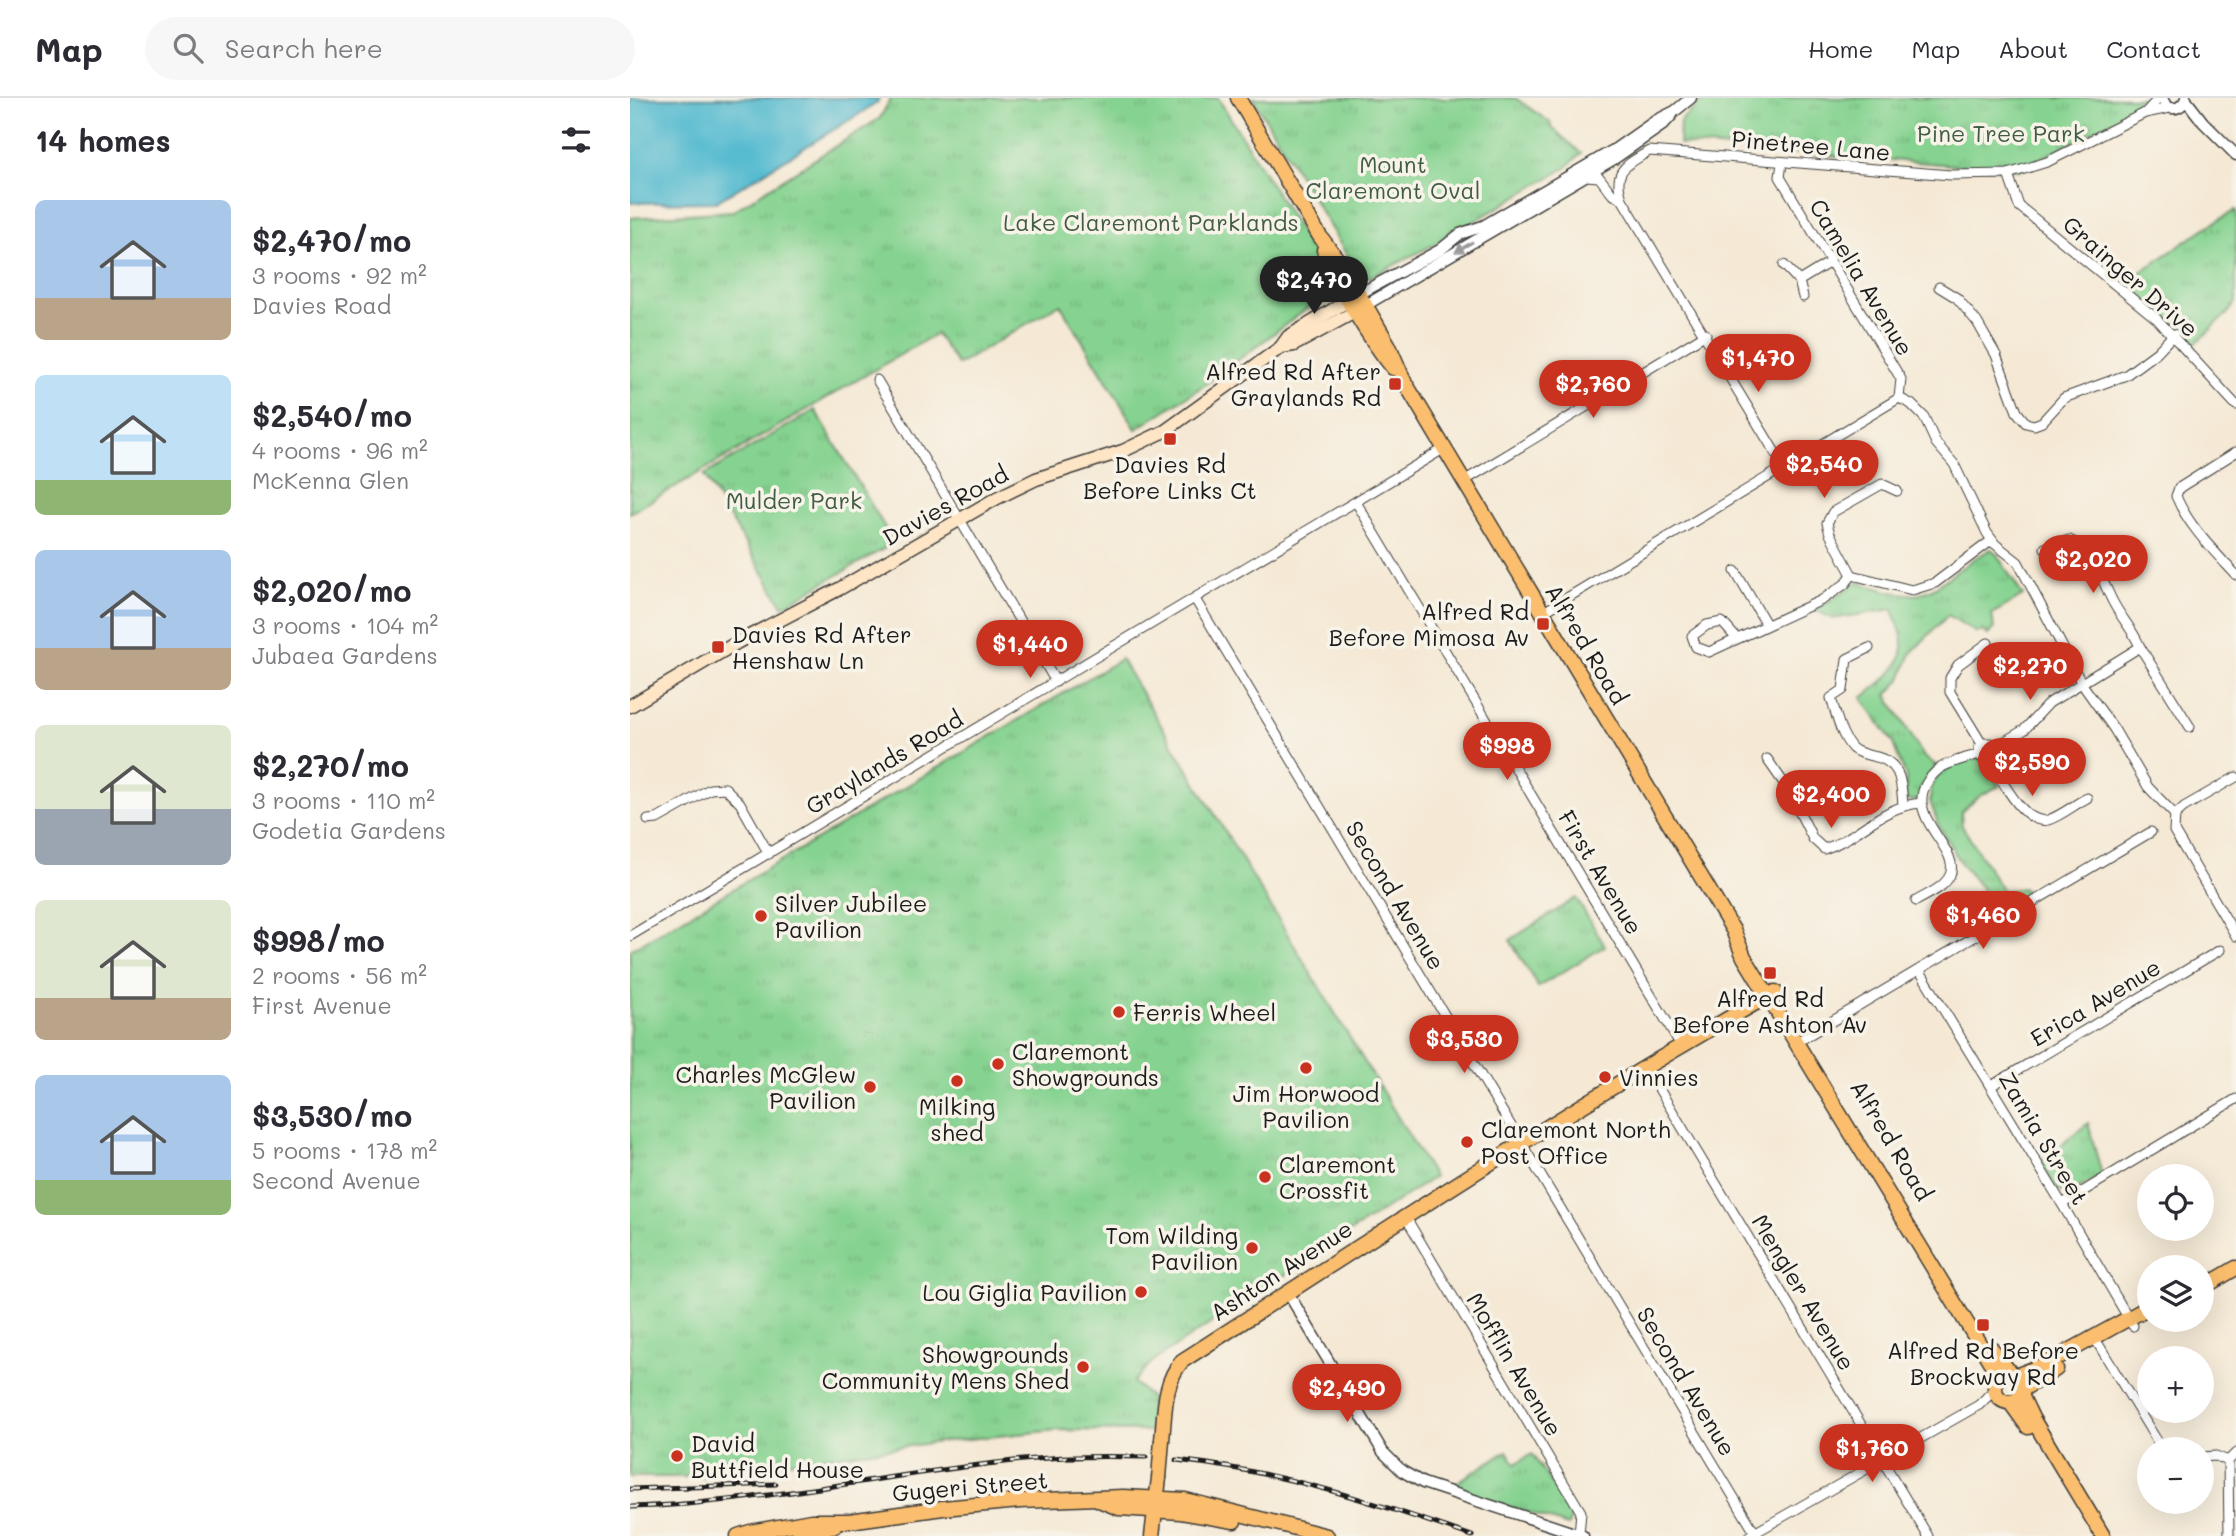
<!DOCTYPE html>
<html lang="en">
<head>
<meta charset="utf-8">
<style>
	:root { --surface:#fff; --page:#f7f7f7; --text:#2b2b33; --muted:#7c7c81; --line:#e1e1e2; --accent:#c8321e }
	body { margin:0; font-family:Mali,sans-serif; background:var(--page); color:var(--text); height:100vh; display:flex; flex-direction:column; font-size:26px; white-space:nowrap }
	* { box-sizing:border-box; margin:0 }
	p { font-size:23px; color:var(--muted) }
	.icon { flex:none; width:38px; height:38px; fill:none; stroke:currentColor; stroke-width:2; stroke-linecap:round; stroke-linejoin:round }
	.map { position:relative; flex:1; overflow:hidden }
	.details { display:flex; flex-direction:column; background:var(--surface); width:630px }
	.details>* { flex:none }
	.buttons { position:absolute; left:1507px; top:1066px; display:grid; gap:14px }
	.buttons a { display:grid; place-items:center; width:77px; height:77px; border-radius:50%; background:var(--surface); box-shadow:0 7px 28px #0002; font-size:35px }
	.price { position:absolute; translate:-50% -60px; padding:0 16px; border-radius:24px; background:var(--accent); color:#fff; font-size:23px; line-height:46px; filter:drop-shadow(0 2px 4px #0008) }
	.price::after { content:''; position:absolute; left:50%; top:42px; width:21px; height:16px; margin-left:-10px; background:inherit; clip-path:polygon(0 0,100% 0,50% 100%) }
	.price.on { background:#222; color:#fff }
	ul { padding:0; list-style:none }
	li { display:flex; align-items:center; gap:21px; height:175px; padding:0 35px }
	li span { display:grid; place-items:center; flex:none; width:196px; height:140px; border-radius:10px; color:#555 }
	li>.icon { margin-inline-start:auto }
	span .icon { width:84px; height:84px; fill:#fffc; stroke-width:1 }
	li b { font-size:30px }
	h2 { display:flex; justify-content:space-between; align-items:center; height:84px; padding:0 35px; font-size:30px }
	header { display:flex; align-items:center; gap:42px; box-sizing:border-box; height:98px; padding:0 35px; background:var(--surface); border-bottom:2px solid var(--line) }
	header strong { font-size:33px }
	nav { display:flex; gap:38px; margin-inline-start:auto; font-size:24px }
	.search { width:490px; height:63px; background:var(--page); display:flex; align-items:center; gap:18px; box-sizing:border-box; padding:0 24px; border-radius:38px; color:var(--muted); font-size:26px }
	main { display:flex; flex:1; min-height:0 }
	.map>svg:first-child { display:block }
	.park { fill:url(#park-tufts); stroke:#517856; stroke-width:2 }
	.water { fill:#52bacf; stroke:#376b76; stroke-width:2 }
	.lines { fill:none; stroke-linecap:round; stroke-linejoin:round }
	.minor-casing { stroke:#3d3b38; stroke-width:11 }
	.tertiary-casing { stroke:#3d3b38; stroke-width:13 }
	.secondary-casing { stroke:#3d3b38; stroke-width:15 }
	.primary-casing { stroke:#3d3b38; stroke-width:17 }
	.minor { stroke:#fff; stroke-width:9 }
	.tertiary { stroke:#fff; stroke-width:10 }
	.secondary { stroke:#fde5c5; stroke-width:12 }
	.primary { stroke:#fabe6e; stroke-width:14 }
	.rail-casing { stroke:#1c1c1c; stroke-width:5 }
	.rail { stroke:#f7f3e8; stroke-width:2.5; stroke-dasharray:8; stroke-linecap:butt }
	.primary-bridge-casing { stroke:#3d3b38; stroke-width:17; stroke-linecap:butt }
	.primary-bridge { stroke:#fabe6e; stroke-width:14 }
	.oneway { fill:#999 }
	.poi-dot { fill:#c8321e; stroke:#f7f3e8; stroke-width:2.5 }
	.labels { text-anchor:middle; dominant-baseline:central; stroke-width:7; stroke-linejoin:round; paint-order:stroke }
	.park-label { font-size:23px; fill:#415c45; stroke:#f7f3e8 }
	.street-label { font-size:23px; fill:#1c1c1c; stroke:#f7f3e8 }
	.poi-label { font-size:23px; fill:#1c1c1c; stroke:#f7f3e8; text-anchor:start }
</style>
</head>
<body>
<header>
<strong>Map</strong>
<div class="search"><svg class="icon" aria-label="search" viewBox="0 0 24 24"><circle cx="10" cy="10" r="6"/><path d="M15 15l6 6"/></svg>Search here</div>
<nav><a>Home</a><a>Map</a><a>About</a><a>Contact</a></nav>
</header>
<main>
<section class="details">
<h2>14 homes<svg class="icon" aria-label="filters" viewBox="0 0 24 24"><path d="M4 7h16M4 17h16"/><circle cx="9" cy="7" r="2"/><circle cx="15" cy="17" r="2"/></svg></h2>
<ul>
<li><span style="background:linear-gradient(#a9c7e8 70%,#b9a48a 0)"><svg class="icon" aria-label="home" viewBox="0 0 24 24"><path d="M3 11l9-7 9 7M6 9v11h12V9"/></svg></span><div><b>$2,470/mo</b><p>3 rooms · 92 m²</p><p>Davies Road</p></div></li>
<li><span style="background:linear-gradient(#bfe0f5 75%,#8fb573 0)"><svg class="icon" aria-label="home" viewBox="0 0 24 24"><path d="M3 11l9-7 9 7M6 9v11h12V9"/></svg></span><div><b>$2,540/mo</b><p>4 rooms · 96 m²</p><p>McKenna Glen</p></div></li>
<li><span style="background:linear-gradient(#a9c7e8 70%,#b9a48a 0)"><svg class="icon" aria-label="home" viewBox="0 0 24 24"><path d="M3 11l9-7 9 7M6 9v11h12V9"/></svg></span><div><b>$2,020/mo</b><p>3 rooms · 104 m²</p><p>Jubaea Gardens</p></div></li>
<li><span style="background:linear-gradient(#dfe7d0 60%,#9aa5b1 0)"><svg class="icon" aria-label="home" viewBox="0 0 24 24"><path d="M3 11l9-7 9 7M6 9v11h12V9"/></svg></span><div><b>$2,270/mo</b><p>3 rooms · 110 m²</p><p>Godetia Gardens</p></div></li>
<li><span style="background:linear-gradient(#dfe7d0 70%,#b9a48a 0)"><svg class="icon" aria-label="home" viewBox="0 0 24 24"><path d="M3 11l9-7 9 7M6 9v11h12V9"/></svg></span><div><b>$998/mo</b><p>2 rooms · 56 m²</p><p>First Avenue</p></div></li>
<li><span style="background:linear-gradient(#a9c7e8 75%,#8fb573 0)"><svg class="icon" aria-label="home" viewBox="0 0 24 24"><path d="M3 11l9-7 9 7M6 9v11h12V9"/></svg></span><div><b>$3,530/mo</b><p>5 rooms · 178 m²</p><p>Second Avenue</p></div></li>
</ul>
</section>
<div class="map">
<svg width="1606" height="1438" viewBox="0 0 1606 1438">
	<defs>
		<pattern id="park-tufts" width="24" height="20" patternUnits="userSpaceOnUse" patternTransform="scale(1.75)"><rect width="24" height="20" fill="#86d391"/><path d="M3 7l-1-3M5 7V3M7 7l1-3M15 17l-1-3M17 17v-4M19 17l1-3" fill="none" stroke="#73b57c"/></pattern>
	</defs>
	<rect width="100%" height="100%" fill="#f7f3e8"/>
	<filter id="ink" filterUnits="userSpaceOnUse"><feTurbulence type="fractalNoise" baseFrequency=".0143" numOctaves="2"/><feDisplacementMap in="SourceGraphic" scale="14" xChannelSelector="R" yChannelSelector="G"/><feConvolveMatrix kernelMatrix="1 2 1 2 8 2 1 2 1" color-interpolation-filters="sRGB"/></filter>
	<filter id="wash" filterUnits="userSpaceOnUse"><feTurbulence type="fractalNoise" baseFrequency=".00686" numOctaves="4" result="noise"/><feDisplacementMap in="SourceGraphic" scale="28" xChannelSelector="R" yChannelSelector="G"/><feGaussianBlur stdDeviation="1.57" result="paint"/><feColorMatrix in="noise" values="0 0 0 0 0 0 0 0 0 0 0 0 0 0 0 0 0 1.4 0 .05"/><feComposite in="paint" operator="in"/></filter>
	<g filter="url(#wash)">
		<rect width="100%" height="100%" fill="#f5e9d5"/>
		<g class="park">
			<path d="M 261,0 L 588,0 L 700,182 L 703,188 L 702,192 L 576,286 L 506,331 L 430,206 L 328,267 L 306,236 L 0,415 L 0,120 L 103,113 L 250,20 Z"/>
			<path d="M 623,0 L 885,0 L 921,25 L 920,28 L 951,55 L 937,69 L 840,126 L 822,132 L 807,145 L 741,179 C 728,180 724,169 718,159 Z"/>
			<path d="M 1076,0 L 1516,0 L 1514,5 L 1494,17 L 1389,72 L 1049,46 L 1050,23 Z"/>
			<path d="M 1606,112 L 1606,204 L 1599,214 L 1561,250 L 1496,184 L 1580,127 Z"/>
			<path d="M 185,312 L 264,445 L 153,508 L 74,377 Z"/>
			<path d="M 1361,451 L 1366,455 L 1393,498 L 1362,516 L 1364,530 L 1358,537 L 1353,533 L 1347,535 L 1318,517 L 1281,555 L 1271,581 L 1257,597 L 1294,659 L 1306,667 L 1292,686 L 1289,702 L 1276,703 L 1276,679 L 1262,643 L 1232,600 C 1248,587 1271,573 1273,549 C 1274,538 1266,522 1263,511 L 1203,521 L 1185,512 L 1228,484 L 1261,494 L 1287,497 L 1304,490 L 1342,462 Z"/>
			<path d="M 491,561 L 804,1079 L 522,1264 L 503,1284 L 521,1300 L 520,1333 L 428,1332 L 309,1344 L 75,1375 L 75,1379 L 0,1379 L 0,852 Z"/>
			<path d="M 1345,658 L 1358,665 L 1369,688 L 1351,697 L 1331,714 L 1332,728 L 1373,793 L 1393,790 L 1397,796 L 1363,816 L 1353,792 L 1332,767 L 1309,728 L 1300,703 L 1301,688 L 1312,673 Z"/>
			<path d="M 946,800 L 975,848 L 908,889 L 880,842 Z"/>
			<path d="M 1458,1025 L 1472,1077 L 1438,1096 C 1424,1094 1418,1076 1411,1064 Z"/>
			<path d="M 877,1353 L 885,1366 L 902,1356 L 942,1417 L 938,1428 L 820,1389 Z"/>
		</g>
		<path class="water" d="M 0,0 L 249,0 L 247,5 L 86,104 L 0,105 Z"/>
	</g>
	<g filter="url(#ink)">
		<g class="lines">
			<defs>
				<g id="minor">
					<path d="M 1515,15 L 1529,0"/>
					<path d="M 1152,65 L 1150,79 L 1271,281 L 1269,300 L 1281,306 L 1294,319 L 1306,345 L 1324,366 L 1357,435 L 1365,446 L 1388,464 L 1452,586 L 1484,631 L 1518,689 L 1545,717"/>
					<path d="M 1378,76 L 1389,108 L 1527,221 L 1606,307"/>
					<path d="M 956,78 L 969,79 L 982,96 L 992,101 L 1155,371"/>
					<path d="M 992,101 C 982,71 997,67 1019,53 L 1321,77 L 1378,76 L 1417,64 L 1515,15 L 1540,10"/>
					<path d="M 1154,167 L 1169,183 L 1200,164"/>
					<path d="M 1169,183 L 1173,199"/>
					<path d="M 1309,189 L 1327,200 L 1347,224 L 1366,257 L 1387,314 L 1396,325 L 1404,327 L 1412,324 L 1434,300 L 1496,277 L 1527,254 L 1544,236"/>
					<path d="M 247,282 L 426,584"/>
					<path d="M 1606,354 L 1549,390 L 1546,398 C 1558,428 1584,453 1606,477"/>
					<path d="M 834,383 L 1076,236"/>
					<path d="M 726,404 L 1052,949"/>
					<path d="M 1415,450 L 1439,442 C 1465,452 1470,479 1482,502 C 1490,519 1503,531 1510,549 L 1560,629"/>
					<path d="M 1105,473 L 1136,526"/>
					<path d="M 1222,477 L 1200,436 L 1197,425 L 1203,414 L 1252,386 L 1267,393"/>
					<path d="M 565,501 L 1127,1438"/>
					<path d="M 912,515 L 1269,300"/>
					<path d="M 1107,541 L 1092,524 L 1077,527 L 1062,538 L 1066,549 L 1079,554 L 1192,502 L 1215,486 L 1222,477 L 1282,492 L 1305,485 L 1362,442"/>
					<path d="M 1239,550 L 1217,561 L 1213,592 L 1201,600 C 1206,616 1210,636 1222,650 C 1227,655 1235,656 1242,658 C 1271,663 1271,682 1273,707"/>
					<path d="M 1352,646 L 1320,594 L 1320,580 L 1328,567 L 1358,545"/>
					<path d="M 1365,649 L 1361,645 L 1355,645 L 1349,650 L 1349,656 L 1353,661 L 1362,660 L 1366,655 L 1365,649 L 1394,632 L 1419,605 L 1510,549"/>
					<path d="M 1137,661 L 1158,691 L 1183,741 L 1194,751 C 1231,739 1248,709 1291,705"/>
					<path d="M 1359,662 C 1371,679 1393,728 1418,722 C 1431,718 1445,706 1457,700"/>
					<path d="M 1545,717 L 1544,733 L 1606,838"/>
					<path d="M 1545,717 L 1554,709 L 1606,679"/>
					<path d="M 18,722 L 27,721 L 80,691 L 95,690 L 110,705 L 139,756"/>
					<path d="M 1286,803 C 1298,796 1314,790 1320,777 C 1333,748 1260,712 1309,671 C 1318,664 1338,660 1349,656"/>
					<path d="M 0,838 L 815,350"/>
					<path d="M 1290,873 L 1432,1106 L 1503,1228"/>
					<path d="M 1167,944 L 1521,734"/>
					<path d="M 1017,971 L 1298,1438"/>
					<path d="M 1361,988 L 1590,852"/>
					<path d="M 1432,1106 L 1606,1001"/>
					<path d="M 775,1118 L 951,1414 L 949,1436"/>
					<path d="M 1464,1239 L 1532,1351"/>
					<path d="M 1572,1359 L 1586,1358 L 1598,1363"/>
					<path d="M 1119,1438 L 1349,1307 L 1365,1291"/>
					<path d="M 1599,1438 L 1598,1363 L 1606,1355"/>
				</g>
				<g id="tertiary">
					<path d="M 1532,0 L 1536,8 C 1545,13 1553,9 1556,0"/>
					<path d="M 1556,2 L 1573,24 L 1606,57"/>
					<path d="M 729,196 L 810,152 L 830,136 L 853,128 L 944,75 L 985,51 L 1025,23 L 1045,13 L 1061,0"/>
					<path d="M 736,207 L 984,61 L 1033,27 L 1042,17"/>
					<path d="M 658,1195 L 753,1354 L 772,1373 L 793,1385 L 953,1438"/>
				</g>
				<g id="secondary">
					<path d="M 651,249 L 664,247 L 732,210"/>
					<path d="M 0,608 L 108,544 L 209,491 L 367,400 L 406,381 L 493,353 L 535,333 L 651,249 L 658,239 L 724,199"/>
				</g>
				<g id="primary">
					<path d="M 608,0 L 689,137 L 710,165 L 740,215 L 759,248 L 774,283 L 1103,832 L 1114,859 L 1361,1265 L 1368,1282"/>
					<path d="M 694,152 C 707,188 739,240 763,270"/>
					<path d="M 1572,1190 L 1606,1170"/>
					<path d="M 1361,1250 L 1381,1276"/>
					<circle cx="1379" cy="1290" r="14"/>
					<path d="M 1385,1278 L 1414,1267 L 1519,1209"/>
					<path d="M 1393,1291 L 1426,1271"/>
					<path d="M 1391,1297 L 1402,1320 L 1473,1438"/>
					<path d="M 1380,1304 L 1398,1329"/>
					<path d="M 532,1342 C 535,1314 533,1285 552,1263 C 748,1137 942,1008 1145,894"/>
					<path d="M 469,1402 L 489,1410 L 551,1414 L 604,1423"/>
					<path d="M 108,1438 L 120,1434 L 181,1423 L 219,1423 L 313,1410 L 390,1403 L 493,1399 L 555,1402 L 697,1438"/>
					<path d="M 168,1438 L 204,1428"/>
					<path d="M 522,1438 L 529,1380"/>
				</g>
			</defs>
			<use href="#minor" class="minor-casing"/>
			<use href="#tertiary" class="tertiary-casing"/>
			<use href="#secondary" class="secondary-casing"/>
			<use href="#primary" class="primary-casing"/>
			<use href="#minor" class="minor"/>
			<use href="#tertiary" class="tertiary"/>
			<use href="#secondary" class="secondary"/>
			<use href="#primary" class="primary"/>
			<defs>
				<g id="rail">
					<path d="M 546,1362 C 651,1373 743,1404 842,1438"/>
					<path d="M 0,1391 L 146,1386"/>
					<path d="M 0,1409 C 132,1405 262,1375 393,1362 C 434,1358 474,1358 516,1359"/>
				</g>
			</defs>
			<use href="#rail" class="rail-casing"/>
			<use href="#rail" class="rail"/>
			<defs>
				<path id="primary-bridge" d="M 529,1380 L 532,1342"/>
			</defs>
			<use href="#primary-bridge" class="primary-bridge-casing"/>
			<use href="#primary-bridge" class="primary-bridge"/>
		</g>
		<defs><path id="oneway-solid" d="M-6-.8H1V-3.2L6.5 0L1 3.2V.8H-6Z" transform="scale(1.75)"/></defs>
		<use class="oneway" href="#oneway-solid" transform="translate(834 149) rotate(150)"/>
	</g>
	<g class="poi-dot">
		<rect x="758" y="279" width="14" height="14" rx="3.5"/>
		<rect x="533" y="334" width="14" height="14" rx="3.5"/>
		<rect x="906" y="519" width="14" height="14" rx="3.5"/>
		<rect x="81" y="542" width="14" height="14" rx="3.5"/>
		<circle cx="131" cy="818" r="7"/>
		<rect x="1133" y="868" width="14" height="14" rx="3.5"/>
		<circle cx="489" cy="914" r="7"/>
		<circle cx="368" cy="966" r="7"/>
		<circle cx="676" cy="970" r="7"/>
		<circle cx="975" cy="979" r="7"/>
		<circle cx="327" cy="983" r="7"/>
		<circle cx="240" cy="989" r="7"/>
		<circle cx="837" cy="1044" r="7"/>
		<circle cx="635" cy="1079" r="7"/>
		<circle cx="622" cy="1150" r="7"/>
		<circle cx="511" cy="1194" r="7"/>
		<rect x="1346" y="1220" width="14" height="14" rx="3.5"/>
		<circle cx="453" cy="1269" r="7"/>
		<circle cx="47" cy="1358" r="7"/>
	</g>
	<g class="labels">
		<g class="park-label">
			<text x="1371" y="35">Pine Tree Park</text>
			<text x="763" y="66">Mount<tspan x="763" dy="26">Claremont Oval</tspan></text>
			<text x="521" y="124">Lake Claremont Parklands</text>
			<text x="164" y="402">Mulder Park</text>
		</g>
		<g class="street-label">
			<text transform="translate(1181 47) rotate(5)">Pinetree Lane</text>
			<text transform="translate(1501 178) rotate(41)">Grainger Drive</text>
			<text transform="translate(1232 179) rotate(59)">Camelia Avenue</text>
			<text transform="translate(315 407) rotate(-29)">Davies Road</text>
			<text transform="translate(957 546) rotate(59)">Alfred Road</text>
			<text transform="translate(254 664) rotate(-31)">Graylands Road</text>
			<text transform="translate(971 774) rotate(59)">First Avenue</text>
			<text transform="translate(766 797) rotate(59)">Second Avenue</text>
			<text transform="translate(1465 904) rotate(-31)">Erica Avenue</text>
			<text transform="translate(1414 1040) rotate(59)">Zamia Street</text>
			<text transform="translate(1262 1042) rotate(59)">Alfred Road</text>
			<text transform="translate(651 1172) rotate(-33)">Ashton Avenue</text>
			<text transform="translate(1174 1194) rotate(59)">Mengler Avenue</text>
			<text transform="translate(885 1266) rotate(59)">Mofflin Avenue</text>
			<text transform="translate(1057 1283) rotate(59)">Second Avenue</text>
			<text transform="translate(340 1388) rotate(-5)">Gugeri Street</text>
		</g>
		<g class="poi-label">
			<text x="751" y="273" text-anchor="end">Alfred Rd After<tspan x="751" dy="26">Graylands Rd</tspan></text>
			<text x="540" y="366" text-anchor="middle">Davies Rd<tspan x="540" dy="26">Before Links Ct</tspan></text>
			<text x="899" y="513" text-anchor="end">Alfred Rd<tspan x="899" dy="26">Before Mimosa Av</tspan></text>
			<text x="102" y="536">Davies Rd After<tspan x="102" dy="26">Henshaw Ln</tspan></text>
			<text x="145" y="805">Silver Jubilee<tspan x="145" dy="26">Pavilion</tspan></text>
			<text x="1140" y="900" text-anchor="middle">Alfred Rd<tspan x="1140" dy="26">Before Ashton Av</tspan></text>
			<text x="503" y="914">Ferris Wheel</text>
			<text x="382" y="953">Claremont<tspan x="382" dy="26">Showgrounds</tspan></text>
			<text x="226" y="976" text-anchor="end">Charles McGlew<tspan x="226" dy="26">Pavilion</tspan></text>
			<text x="989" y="979">Vinnies</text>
			<text x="676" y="995" text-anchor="middle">Jim Horwood<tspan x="676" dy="26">Pavilion</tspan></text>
			<text x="327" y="1008" text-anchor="middle">Milking<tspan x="327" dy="26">shed</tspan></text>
			<text x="851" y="1031">Claremont North<tspan x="851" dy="26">Post Office</tspan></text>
			<text x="649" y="1066">Claremont<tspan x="649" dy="26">Crossfit</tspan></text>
			<text x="608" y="1137" text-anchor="end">Tom Wilding<tspan x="608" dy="26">Pavilion</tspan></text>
			<text x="497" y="1194" text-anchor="end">Lou Giglia Pavilion</text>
			<text x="1353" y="1252" text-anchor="middle">Alfred Rd Before<tspan x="1353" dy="26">Brockway Rd</tspan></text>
			<text x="439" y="1256" text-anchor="end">Showgrounds<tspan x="439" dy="26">Community Mens Shed</tspan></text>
			<text x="61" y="1345">David<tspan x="61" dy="26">Buttfield House</tspan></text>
		</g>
	</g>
</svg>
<div class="buttons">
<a><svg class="icon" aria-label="locate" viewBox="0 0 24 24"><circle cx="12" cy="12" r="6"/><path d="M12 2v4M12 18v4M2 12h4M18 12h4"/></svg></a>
<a><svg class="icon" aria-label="layers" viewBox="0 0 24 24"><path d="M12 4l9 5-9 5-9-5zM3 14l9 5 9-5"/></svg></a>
<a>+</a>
<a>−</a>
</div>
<b class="price on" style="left:684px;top:218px">$2,470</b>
<b class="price" style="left:1128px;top:296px">$1,470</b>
<b class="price" style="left:963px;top:322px">$2,760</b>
<b class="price" style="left:1194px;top:402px">$2,540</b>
<b class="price" style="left:1463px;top:497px">$2,020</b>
<b class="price" style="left:400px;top:582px">$1,440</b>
<b class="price" style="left:1400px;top:604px">$2,270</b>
<b class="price" style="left:877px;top:684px">$998</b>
<b class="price" style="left:1402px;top:700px">$2,590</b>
<b class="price" style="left:1201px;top:732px">$2,400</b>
<b class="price" style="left:1353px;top:853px">$1,460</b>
<b class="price" style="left:834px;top:977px">$3,530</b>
<b class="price" style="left:717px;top:1326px">$2,490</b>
<b class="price" style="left:1242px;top:1386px">$1,760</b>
</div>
</main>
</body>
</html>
